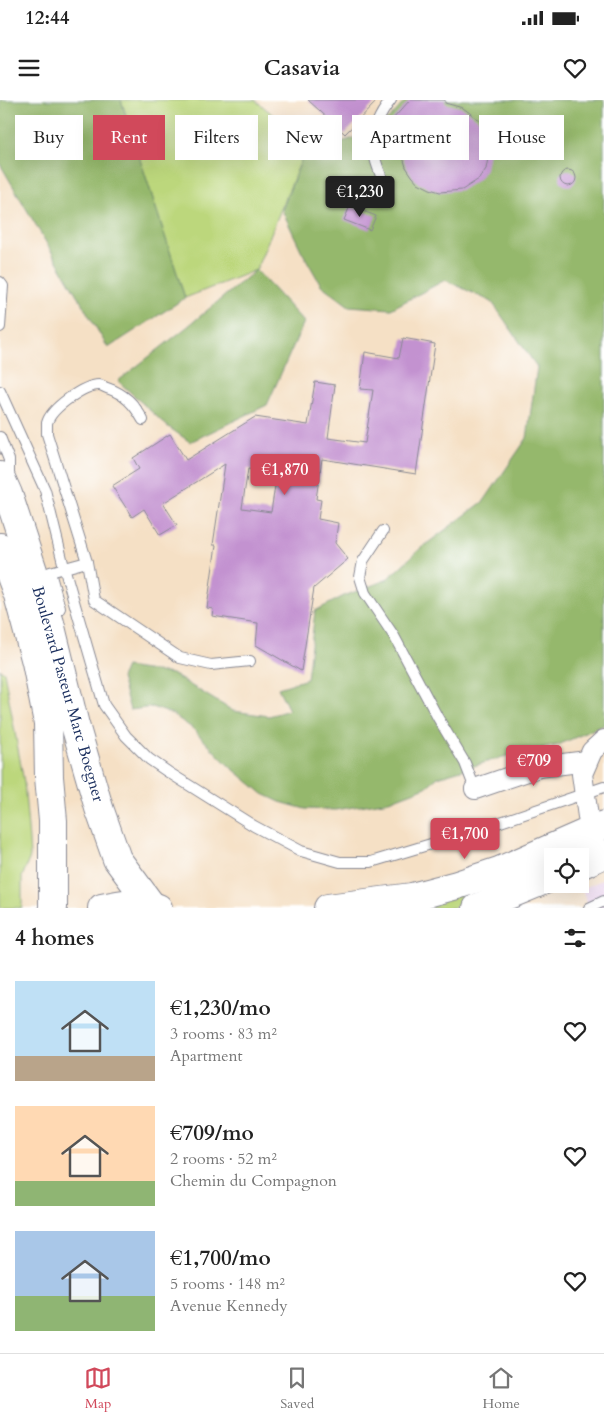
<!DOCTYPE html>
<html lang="en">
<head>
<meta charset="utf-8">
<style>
	:root { --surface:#fff; --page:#f2f2f2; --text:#222; --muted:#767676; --line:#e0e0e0; --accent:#d1495b }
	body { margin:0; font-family:Cardo,serif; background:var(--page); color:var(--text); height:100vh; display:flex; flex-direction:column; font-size:19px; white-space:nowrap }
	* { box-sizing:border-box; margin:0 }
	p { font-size:16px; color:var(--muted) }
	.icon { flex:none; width:28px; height:28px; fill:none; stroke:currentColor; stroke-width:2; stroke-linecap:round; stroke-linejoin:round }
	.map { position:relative; height:808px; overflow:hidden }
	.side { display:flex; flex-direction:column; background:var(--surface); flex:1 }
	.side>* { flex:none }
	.top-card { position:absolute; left:15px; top:15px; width:575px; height:45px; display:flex; gap:10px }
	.tools { position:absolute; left:544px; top:748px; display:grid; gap:10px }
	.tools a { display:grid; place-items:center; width:45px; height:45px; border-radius:0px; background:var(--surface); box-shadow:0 5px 20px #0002; font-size:25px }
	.price { position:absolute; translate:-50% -42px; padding:0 11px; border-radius:5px; background:var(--accent); color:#fff; font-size:16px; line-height:32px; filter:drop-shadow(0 1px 2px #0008) }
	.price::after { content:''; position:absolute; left:50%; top:30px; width:15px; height:11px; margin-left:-8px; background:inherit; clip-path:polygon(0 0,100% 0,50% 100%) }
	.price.on { background:#222; color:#fff }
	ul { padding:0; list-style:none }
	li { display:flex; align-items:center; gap:15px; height:125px; padding:0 15px }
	li span { display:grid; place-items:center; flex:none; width:140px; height:100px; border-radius:0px; color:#555 }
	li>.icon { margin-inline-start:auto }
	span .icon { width:60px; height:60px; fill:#fffc; stroke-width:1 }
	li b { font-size:21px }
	h2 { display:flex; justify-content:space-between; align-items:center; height:60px; padding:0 15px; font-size:21px }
	.tag { padding:0 18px; border-radius:0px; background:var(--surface); box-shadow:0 5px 20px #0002; font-size:18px; line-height:45px }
	.tag.on { background:var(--accent); color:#fff }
	.status { display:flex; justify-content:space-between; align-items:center; height:35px; padding:0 25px; background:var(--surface); direction:ltr }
	.status svg { height:14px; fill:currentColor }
	header { display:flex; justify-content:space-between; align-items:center; height:65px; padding:0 15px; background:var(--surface); font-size:22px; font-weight:700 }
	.menu { display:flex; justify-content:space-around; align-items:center; height:70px; border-top:1px solid var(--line); background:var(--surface); font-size:14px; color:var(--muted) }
	.menu a { display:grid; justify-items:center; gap:2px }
	.menu .on { color:var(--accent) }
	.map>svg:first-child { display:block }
	.built { fill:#e9d1ed }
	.green { fill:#bcd77c; stroke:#6c836d }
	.forest { fill:#95b86c; stroke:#587465 }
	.building { fill:#c392d0; fill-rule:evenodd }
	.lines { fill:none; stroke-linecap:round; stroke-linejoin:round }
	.service-casing { stroke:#888892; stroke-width:12 }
	.minor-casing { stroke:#888892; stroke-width:22 }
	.secondary-casing { stroke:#888892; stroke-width:30 }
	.primary-casing { stroke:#888892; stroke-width:30 }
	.service { stroke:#fff; stroke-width:10 }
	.minor { stroke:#fff; stroke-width:20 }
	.secondary { stroke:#fff; stroke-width:28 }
	.primary { stroke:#fff; stroke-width:28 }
	.labels { text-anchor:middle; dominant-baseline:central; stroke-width:4; stroke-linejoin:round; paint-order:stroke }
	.street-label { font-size:16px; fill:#1b2f5e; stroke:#fff }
</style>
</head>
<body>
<div class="status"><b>12:44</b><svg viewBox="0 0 49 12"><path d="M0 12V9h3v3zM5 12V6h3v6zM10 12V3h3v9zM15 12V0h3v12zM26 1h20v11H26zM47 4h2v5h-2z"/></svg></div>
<header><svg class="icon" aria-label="menu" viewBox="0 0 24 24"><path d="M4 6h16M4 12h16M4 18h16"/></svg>Casavia<svg class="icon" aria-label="heart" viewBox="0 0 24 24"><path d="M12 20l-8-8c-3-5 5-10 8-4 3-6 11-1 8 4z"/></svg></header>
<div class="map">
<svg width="604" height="808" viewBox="0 0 604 808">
	<rect width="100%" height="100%" fill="#fff"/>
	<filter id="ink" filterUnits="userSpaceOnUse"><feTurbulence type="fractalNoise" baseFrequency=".02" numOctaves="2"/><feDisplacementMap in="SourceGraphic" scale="10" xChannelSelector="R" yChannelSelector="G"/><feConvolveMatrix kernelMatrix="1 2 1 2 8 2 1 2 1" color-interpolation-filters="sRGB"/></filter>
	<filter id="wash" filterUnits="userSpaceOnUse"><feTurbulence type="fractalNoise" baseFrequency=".0096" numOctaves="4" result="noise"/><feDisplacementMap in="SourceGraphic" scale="20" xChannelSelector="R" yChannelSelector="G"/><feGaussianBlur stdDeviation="1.12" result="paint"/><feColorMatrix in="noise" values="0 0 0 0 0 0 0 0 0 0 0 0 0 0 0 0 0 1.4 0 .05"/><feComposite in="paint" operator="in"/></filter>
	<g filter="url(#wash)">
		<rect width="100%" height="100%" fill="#f5e0c5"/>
		<path class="built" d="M 604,779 L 604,808 L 589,808 L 582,789 Z"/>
		<g class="green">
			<path d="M 121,0 L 255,0 L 288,27 L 304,53 L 256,170 L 185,198 Z"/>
			<path d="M 0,569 L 4,572 L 24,682 L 29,740 L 30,757 L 22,777 L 22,808 L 0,808 Z"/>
			<path d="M 508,779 L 511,784 L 452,808 L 413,808 Z"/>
		</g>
		<g class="forest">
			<path d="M 0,0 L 121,0 L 185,198 L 108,248 L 0,64 Z"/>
			<path d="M 406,0 L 604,0 L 604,625 L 558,645 L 503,657 L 438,677 L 426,687 L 389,701 L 336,710 L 305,709 L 280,702 L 263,694 L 228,665 L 192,628 L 172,614 L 152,607 L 130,610 L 121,578 L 126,567 L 172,574 L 233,611 L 269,616 L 289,610 L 278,588 L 307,579 L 315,511 L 344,496 L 386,480 L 421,448 L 484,401 L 527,338 L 537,267 L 492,202 L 445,180 L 391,209 L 349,206 L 321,185 L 301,150 L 282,110 L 304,53 L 361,36 L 390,18 Z"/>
			<path d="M 256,170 L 304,222 L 267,305 L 190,342 L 167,326 L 118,281 L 187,227 Z"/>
		</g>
		<g id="blocks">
			<g class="building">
				<path d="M 308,0 L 378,0 L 345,34 Z"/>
				<path d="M 410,0 L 445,0 L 445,3 L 463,8 L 478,19 L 485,28 L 490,47 L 486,69 L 479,79 L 462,90 L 440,92 L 430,89 L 418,83 L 412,76 L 406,67 L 400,47 L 385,47 L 386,38 L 392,20 Z"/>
				<circle cx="568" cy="78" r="8"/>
				<path d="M 350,106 L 376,116 L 370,130 L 344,120 Z"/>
				<path d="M 403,238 L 435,244 L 416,374 L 322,359 L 316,399 L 321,400 L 318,419 L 338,423 L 335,443 L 348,459 L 314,488 L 301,571 L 256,545 L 258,523 L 212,516 L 213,509 L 207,508 L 216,445 L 213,445 L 225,364 L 163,403 L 177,425 L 160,435 L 144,409 L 132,417 L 112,386 L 139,369 L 133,358 L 170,334 L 186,360 L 255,317 L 308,325 L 315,282 L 335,285 L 328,338 L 365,343 L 373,290 L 360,289 L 365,252 L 399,258 ZM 248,369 L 277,373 L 271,412 L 242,408 Z"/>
			</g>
		</g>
	</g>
	<g filter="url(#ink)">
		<use href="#blocks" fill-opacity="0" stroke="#888892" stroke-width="1"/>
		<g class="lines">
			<defs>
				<g id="service">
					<path d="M 387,91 C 372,53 363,36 391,0"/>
					<path d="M 0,182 L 3,186 L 0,227"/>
					<path d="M 0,291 L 45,390 L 64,467 L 104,605 L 126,636 L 149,659 L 168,672 L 254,726 L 301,751 L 340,762 L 371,762 L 471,732 L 604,687"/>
					<path d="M 143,320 C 134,304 125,294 107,288 C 104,287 102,285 99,285 C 84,285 51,308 47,323 C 47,326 47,331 47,334 L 87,462 L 94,500 L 180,558 L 211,565 L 250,561"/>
					<path d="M 0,337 L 9,360 L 9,378"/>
					<path d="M 383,431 L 363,461 L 360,477 L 365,493 L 394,536 L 438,618 L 465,663 L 475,689"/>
					<path d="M 53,519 L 60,508 L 50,472 L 87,462"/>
					<path d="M 589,808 L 604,801"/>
				</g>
				<g id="minor">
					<path d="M 475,689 L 539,667 L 587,661"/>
					<path d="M 590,731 L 582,674 L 592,651 L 604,640"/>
				</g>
				<g id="secondary">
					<path d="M 580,765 L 604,754"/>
					<path d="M 328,808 L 412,797 L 457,785 L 499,771 L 604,725"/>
					<path d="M 477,808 L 552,777"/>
				</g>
				<g id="primary">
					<path d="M 0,376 L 8,394 L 50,523 L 75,625 L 99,708 L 117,759 L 151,805"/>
					<path d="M 0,447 L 18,495 L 36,562 L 48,623 L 49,677 L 53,721 L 53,808"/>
					<path d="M 102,808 C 120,804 140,800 158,808"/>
				</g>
			</defs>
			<use href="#service" class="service-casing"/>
			<use href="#minor" class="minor-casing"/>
			<use href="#secondary" class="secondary-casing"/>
			<use href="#primary" class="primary-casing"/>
			<use href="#service" class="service"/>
			<use href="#minor" class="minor"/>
			<use href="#secondary" class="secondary"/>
			<use href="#primary" class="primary"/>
		</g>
	</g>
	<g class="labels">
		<g class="street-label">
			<text transform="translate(68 594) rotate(74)">Boulevard Pasteur Marc Boegner</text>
		</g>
	</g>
</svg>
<div class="tools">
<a><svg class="icon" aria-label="locate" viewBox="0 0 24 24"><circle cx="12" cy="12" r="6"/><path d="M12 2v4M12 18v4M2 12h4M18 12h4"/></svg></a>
</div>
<b class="price on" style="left:360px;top:118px">€1,230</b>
<b class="price" style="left:285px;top:396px">€1,870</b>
<b class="price" style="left:534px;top:687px">€709</b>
<b class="price" style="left:465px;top:760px">€1,700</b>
<div class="top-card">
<a class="tag">Buy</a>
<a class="tag on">Rent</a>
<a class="tag">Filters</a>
<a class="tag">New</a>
<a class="tag">Apartment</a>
<a class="tag">House</a>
</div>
</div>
<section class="side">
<h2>4 homes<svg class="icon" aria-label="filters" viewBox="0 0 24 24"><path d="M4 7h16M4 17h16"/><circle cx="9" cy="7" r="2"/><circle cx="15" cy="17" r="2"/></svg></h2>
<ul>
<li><span style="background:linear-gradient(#bfe0f5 75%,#b9a48a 0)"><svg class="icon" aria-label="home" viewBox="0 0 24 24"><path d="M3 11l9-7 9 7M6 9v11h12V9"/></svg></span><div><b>€1,230/mo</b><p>3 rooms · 83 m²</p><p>Apartment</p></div><svg class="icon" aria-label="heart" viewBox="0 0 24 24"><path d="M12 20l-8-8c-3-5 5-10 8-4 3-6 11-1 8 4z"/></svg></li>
<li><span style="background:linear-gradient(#ffd9b3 75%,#8fb573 0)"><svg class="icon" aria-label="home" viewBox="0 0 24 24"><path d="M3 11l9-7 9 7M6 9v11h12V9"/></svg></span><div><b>€709/mo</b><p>2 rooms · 52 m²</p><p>Chemin du Compagnon</p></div><svg class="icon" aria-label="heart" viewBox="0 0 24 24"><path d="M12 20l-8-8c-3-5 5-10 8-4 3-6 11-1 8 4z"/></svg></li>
<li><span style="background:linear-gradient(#a9c7e8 65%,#8fb573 0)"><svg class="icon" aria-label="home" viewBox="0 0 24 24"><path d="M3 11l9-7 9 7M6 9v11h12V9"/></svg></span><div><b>€1,700/mo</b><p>5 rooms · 148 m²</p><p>Avenue Kennedy</p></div><svg class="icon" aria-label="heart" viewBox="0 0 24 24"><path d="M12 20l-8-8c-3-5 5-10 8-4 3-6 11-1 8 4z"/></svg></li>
</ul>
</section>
<nav class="menu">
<a class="on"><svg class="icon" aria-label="map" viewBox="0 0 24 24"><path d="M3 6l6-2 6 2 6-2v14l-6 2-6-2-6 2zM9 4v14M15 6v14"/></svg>Map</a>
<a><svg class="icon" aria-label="saved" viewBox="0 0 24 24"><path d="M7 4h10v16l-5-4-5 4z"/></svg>Saved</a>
<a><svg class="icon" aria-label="home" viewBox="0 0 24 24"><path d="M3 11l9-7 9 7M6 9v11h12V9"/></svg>Home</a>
</nav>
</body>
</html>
